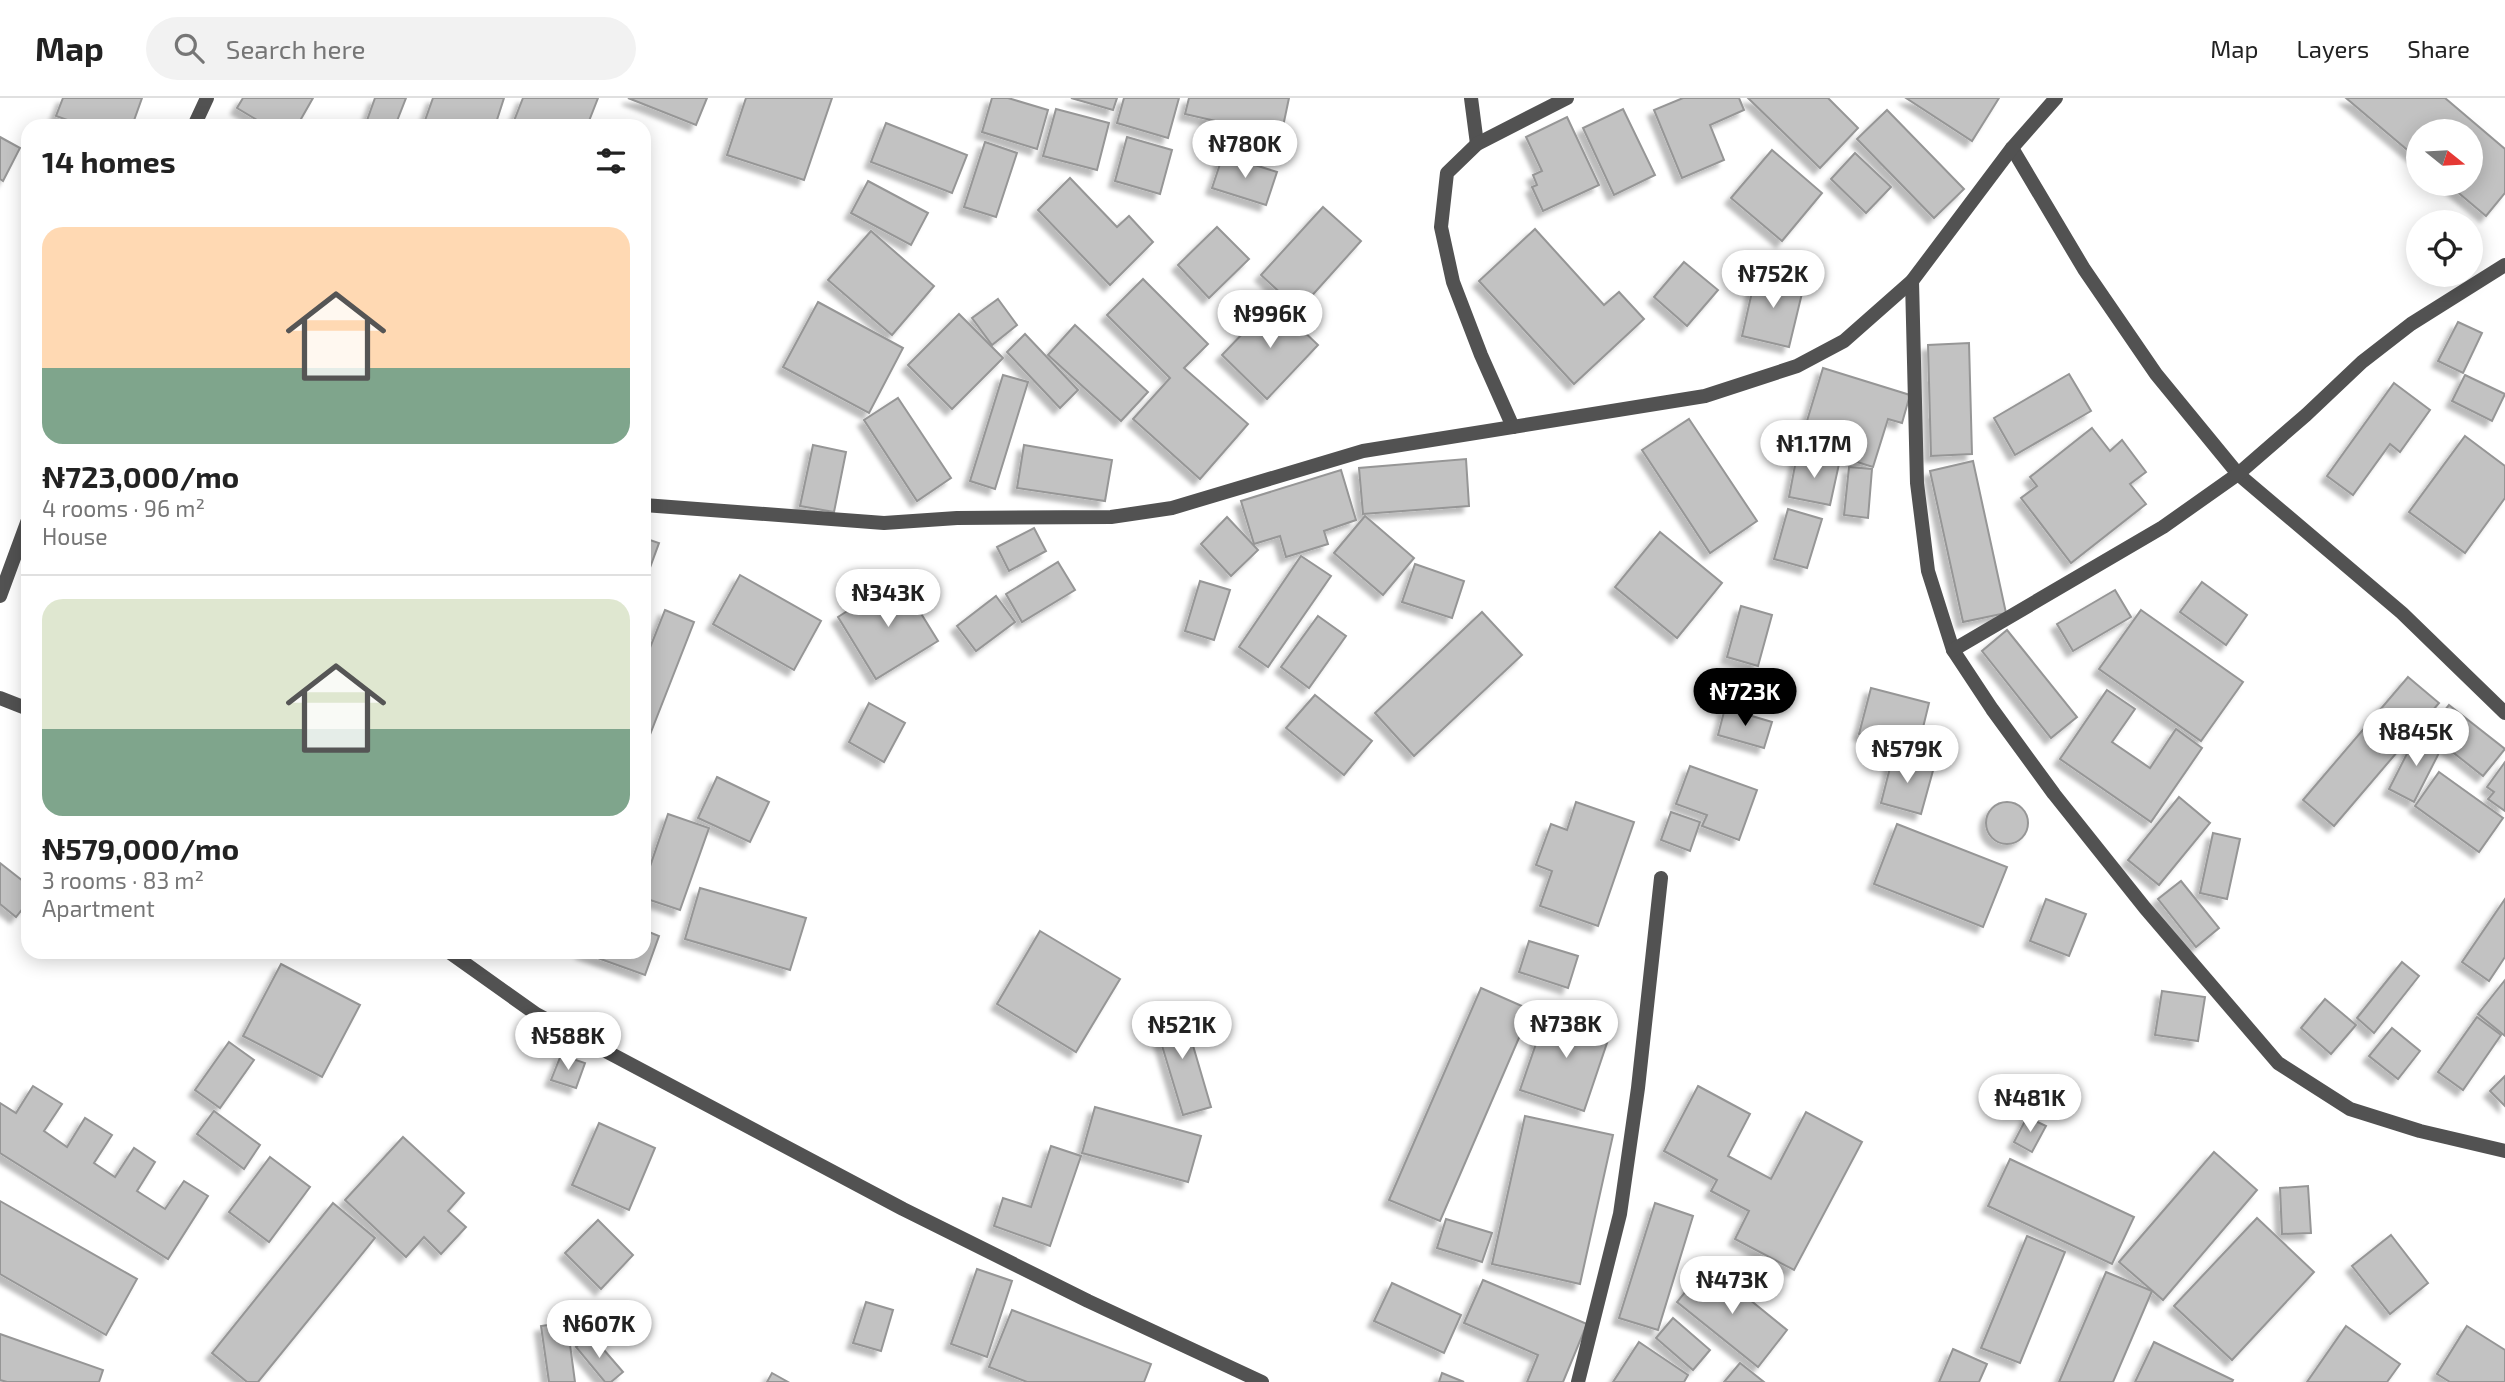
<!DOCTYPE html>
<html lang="en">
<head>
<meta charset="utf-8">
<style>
	:root { --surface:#fff; --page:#f2f2f2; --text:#222; --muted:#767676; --line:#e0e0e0; --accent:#000 }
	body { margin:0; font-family:"Exo 2",sans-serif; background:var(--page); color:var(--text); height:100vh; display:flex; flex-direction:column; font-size:26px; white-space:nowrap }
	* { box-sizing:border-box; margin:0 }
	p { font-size:23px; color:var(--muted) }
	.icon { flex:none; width:38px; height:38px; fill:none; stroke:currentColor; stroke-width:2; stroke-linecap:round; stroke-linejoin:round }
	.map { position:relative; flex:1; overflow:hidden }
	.side { position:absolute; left:21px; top:21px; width:630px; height:840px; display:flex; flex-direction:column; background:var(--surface); border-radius:21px; box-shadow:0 4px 18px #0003 }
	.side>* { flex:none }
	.needle { width:46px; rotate:108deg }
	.buttons { position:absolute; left:2406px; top:21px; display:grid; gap:14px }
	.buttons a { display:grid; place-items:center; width:77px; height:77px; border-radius:50%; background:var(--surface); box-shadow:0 4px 18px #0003; font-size:35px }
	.price { position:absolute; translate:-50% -60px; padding:0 16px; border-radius:24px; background:#fff; color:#222; font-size:23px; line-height:46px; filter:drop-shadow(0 2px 4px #0008) }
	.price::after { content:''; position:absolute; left:50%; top:42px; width:21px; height:16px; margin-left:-10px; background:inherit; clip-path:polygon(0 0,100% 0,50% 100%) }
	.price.active { background:var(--accent); color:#fff }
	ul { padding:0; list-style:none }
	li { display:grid; align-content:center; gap:14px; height:371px; padding:0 21px }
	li+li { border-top:2px solid var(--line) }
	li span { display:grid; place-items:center; height:217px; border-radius:21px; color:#555 }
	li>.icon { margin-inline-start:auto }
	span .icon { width:126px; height:126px; fill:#fffc; stroke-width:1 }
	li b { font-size:30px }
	h2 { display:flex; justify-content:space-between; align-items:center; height:84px; padding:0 21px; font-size:30px }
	header { display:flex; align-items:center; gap:42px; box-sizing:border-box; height:98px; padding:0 35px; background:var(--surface); border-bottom:2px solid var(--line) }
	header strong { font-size:33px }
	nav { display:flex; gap:38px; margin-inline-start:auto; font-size:24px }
	.search { width:490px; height:63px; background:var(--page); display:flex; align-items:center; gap:18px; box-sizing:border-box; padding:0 24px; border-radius:38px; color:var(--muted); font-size:26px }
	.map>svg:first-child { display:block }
	.building { fill:#c2c2c2; stroke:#969696; stroke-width:2; filter:url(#shadow) }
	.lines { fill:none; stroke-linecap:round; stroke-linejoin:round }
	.minor { stroke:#525252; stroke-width:14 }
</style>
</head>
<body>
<header>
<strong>Map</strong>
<div class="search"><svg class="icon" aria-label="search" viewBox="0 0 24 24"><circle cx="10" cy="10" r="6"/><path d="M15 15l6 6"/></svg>Search here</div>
<nav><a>Map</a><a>Layers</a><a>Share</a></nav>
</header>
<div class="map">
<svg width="2505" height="1284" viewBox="0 0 2505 1284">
	<defs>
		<filter id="shadow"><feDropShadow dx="-6" dy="6" stdDeviation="2" flood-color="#0004"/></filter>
	</defs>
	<rect width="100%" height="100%" fill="#fff"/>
	<g class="building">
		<path d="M 63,0 L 142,0 L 132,28 L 84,28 L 56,18 Z"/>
		<path d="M 243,0 L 313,0 L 297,28 L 267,28 L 237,10 Z"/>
		<path d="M 375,0 L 406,0 L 395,28 L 365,28 Z"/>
		<path d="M 433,0 L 504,0 L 495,28 L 423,28 Z"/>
		<path d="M 523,0 L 598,0 L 587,28 L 512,28 Z"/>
		<path d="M 628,0 L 707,0 L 696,27 Z"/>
		<path d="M 746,0 L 832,0 L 804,82 L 727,57 Z"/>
		<path d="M 992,0 L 1008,0 L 1048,12 L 1037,51 L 982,34 Z"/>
		<path d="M 1071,0 L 1117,0 L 1113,12 Z"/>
		<path d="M 1124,0 L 1179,0 L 1168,40 L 1117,25 Z"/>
		<path d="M 1189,0 L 1289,0 L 1281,38 L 1185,16 Z"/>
		<path d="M 1683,0 L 1739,0 L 1744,12 L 1710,27 L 1724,62 L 1682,80 L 1654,12 Z"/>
		<path d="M 1748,0 L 1828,0 L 1858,30 L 1820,70 Z"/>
		<path d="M 1906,0 L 1999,0 L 1972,43 Z"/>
		<path d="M 2346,0 L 2445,0 L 2505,51 L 2505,95 L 2486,118 L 2448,86 L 2471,86 L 2471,33 L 2418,33 L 2418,61 Z"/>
		<path d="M 1056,11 L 1109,25 L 1097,72 L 1043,58 Z"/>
		<path d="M 1623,11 L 1655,77 L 1614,97 L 1583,30 Z"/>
		<path d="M 1887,12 L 1964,91 L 1934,120 L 1857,41 Z"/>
		<path d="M 1567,19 L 1599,87 L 1543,113 L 1532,89 L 1537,87 L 1533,77 L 1542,73 L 1526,39 Z"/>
		<path d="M 886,25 L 967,57 L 952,95 L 871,64 Z"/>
		<path d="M 0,39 L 20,50 L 3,83 L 0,81 Z"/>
		<path d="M 1127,39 L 1172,52 L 1160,96 L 1115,83 Z"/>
		<path d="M 985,44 L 1017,55 L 996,119 L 964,109 Z"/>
		<path d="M 1772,52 L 1822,95 L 1782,143 L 1731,100 Z"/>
		<path d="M 1855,55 L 1891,89 L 1866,115 L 1831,81 Z"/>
		<path d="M 1223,57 L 1277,74 L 1266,107 L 1212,90 Z"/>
		<path d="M 1070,80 L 1117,129 L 1129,118 L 1153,144 L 1110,187 L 1038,112 Z"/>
		<path d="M 868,83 L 928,115 L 911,147 L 851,115 Z"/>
		<path d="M 1323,109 L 1361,143 L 1299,212 L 1261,177 Z"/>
		<path d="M 1217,129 L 1249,161 L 1209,200 L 1178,167 Z"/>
		<path d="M 1535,131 L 1604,207 L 1619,194 L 1644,221 L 1574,286 L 1479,183 Z"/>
		<path d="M 871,133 L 934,188 L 892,237 L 828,182 Z"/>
		<path d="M 1684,164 L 1718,192 L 1687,228 L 1654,199 Z"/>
		<path d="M 1756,176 L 1804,187 L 1789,249 L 1742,238 Z"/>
		<path d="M 1143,181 L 1208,246 L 1184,270 L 1248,326 L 1200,381 L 1133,321 L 1170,280 L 1107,217 Z"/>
		<path d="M 998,201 L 1017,227 L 992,247 L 972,220 Z"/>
		<path d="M 818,204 L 903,250 L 869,315 L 783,269 Z"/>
		<path d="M 1273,204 L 1318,247 L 1267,301 L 1222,257 Z"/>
		<path d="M 959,216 L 1003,260 L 952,311 L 908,267 Z"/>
		<path d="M 2458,224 L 2482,235 L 2463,275 L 2438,263 Z"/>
		<path d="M 1075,227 L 1148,294 L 1121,323 L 1048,257 Z"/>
		<path d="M 1025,236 L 1078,292 L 1060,310 L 1007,254 Z"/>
		<path d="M 1969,245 L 1972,356 L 1931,358 L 1928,247 Z"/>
		<path d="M 1823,270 L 1910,297 L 1902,325 L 1888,321 L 1873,369 L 1800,346 Z"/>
		<path d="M 2069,276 L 2091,313 L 2015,357 L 1994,320 Z"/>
		<path d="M 1003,277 L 1028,284 L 995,391 L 970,383 Z"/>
		<path d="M 2465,277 L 2505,296 L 2492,323 L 2452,303 Z"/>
		<path d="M 2394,285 L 2430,312 L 2400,354 L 2390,346 L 2353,397 L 2327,378 Z"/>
		<path d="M 898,300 L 951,380 L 917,403 L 864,322 Z"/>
		<path d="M 1689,321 L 1757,423 L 1710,455 L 1642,352 Z"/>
		<path d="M 2092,330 L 2110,353 L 2122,342 L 2146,374 L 2130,386 L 2146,406 L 2071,465 L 2021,400 L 2037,388 L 2030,379 Z"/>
		<path d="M 2465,338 L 2505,368 L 2505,400 L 2465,455 L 2409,414 Z"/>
		<path d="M 813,347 L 846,354 L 834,414 L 800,408 Z"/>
		<path d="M 1024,347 L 1112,362 L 1105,403 L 1017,390 Z"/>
		<path d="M 1797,357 L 1839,366 L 1830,407 L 1789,399 Z"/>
		<path d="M 1466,361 L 1469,408 L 1363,416 L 1359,370 Z"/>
		<path d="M 1973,363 L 2006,515 L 1963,524 L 1930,373 Z"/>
		<path d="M 1849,369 L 1872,371 L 1868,420 L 1844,417 Z"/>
		<path d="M 1341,372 L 1356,422 L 1324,433 L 1328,446 L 1286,459 L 1280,438 L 1254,446 L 1241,403 Z"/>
		<path d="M 1788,411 L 1822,421 L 1807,470 L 1774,461 Z"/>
		<path d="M 1365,418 L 1414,460 L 1383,497 L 1334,455 Z"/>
		<path d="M 1227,419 L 1258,452 L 1231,478 L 1201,446 Z"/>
		<path d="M 1034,430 L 1046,453 L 1009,473 L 997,449 Z"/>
		<path d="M 1660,434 L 1722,485 L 1677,540 L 1615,489 Z"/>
		<path d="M 644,440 L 659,445 L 644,486 Z"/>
		<path d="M 1301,458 L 1331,478 L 1268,569 L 1239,549 Z"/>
		<path d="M 1058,464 L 1075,492 L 1022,524 L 1006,496 Z"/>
		<path d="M 1415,466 L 1464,483 L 1452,520 L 1402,504 Z"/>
		<path d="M 740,477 L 821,523 L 794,572 L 713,526 Z"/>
		<path d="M 899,480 L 938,543 L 876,581 L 838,519 Z"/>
		<path d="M 1200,483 L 1230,492 L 1214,542 L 1185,533 Z"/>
		<path d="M 2202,484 L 2247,517 L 2226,547 L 2180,514 Z"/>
		<path d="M 2115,492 L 2131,519 L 2073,553 L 2057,526 Z"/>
		<path d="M 996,498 L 1015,524 L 976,553 L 957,528 Z"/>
		<path d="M 1741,508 L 1772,517 L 1758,568 L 1727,559 Z"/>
		<path d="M 665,512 L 694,524 L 644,652 L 644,565 Z"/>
		<path d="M 2141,512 L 2243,584 L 2201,643 L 2099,571 Z"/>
		<path d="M 1482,514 L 1522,557 L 1414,658 L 1375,615 Z"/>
		<path d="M 1318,518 L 1346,538 L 1309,590 L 1281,569 Z"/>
		<path d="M 2007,532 L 2077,619 L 2051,640 L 1982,553 Z"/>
		<path d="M 2408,579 L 2439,605 L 2334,728 L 2303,702 Z"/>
		<path d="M 1871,590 L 1929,605 L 1918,650 L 1859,636 Z"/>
		<path d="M 2107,592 L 2135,611 L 2112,644 L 2150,670 L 2176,631 L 2202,650 L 2151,724 L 2060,661 Z"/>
		<path d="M 1315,597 L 1372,643 L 1344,677 L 1286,630 Z"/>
		<path d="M 869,605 L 905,625 L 884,664 L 849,644 Z"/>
		<path d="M 2449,607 L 2505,651 L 2483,678 L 2427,634 Z"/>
		<path d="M 1725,610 L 1772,624 L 1764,650 L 1718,637 Z"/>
		<path d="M 2417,636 L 2442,649 L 2414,704 L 2389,691 Z"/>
		<path d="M 1893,658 L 1934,669 L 1921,716 L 1881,705 Z"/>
		<path d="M 2505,664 L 2505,713 L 2488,701 L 2494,694 L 2487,689 Z"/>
		<path d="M 1690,668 L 1757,692 L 1739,742 L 1702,728 L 1707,717 L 1676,706 Z"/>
		<path d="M 2439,674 L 2503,720 L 2479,754 L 2415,708 Z"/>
		<path d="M 717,679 L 769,704 L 750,744 L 698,720 Z"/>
		<path d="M 2179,699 L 2210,725 L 2159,787 L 2128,762 Z"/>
		<circle cx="2007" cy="725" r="21"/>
		<path d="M 1576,704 L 1634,724 L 1598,828 L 1540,808 L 1552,773 L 1536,767 L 1551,726 L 1567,732 Z"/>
		<path d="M 1671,714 L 1700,724 L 1690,753 L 1661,742 Z"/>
		<path d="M 668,716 L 709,730 L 680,812 L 644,800 L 644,786 Z"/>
		<path d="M 1897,726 L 2007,769 L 1983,829 L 1874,786 Z"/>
		<path d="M 2213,735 L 2240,741 L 2227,801 L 2200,795 Z"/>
		<path d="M 0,765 L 28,787 L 28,804 L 16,819 L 0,806 Z"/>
		<path d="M 2181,783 L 2219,830 L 2196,849 L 2158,801 Z"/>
		<path d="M 700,790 L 806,820 L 790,872 L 685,841 Z"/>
		<path d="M 2046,801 L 2086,816 L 2069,858 L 2030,843 Z"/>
		<path d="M 2505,801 L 2505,859 L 2489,883 L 2462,864 Z"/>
		<path d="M 644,832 L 659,838 L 645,877 L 581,854 L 644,854 Z"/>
		<path d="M 1040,833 L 1120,881 L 1076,954 L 997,906 Z"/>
		<path d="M 1529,843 L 1578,858 L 1568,890 L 1519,874 Z"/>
		<path d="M 2402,864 L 2419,878 L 2374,935 L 2357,920 Z"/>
		<path d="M 281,866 L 360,907 L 322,979 L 243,938 Z"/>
		<path d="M 2505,882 L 2505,938 L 2478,916 Z"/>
		<path d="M 1481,890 L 1531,912 L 1440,1123 L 1389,1102 Z"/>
		<path d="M 2162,893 L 2205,899 L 2198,943 L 2155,937 Z"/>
		<path d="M 2325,901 L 2356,927 L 2331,956 L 2301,930 Z"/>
		<path d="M 1182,910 L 1211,1009 L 1183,1017 L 1153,918 Z"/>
		<path d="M 1548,911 L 1611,933 L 1584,1013 L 1520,992 Z"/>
		<path d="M 2477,919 L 2501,937 L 2463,992 L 2438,974 Z"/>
		<path d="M 2392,930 L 2420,953 L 2398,981 L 2369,958 Z"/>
		<path d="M 229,944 L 254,962 L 220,1010 L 195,992 Z"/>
		<path d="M 561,957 L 585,965 L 576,990 L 551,982 Z"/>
		<path d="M 2505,978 L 2505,1008 L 2490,993 Z"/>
		<path d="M 33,988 L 62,1006 L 44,1033 L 67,1049 L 85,1020 L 112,1037 L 94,1065 L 115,1079 L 134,1050 L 155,1064 L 137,1093 L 165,1111 L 184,1083 L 208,1098 L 168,1161 L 0,1055 L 0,1005 L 16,1015 Z"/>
		<path d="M 1698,988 L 1750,1016 L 1728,1058 L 1771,1081 L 1806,1014 L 1862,1044 L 1794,1172 L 1735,1141 L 1749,1113 L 1711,1093 L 1717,1082 L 1664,1053 Z"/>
		<path d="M 1095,1009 L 1201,1038 L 1188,1084 L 1082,1055 Z"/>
		<path d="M 214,1013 L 260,1047 L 244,1071 L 197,1036 Z"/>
		<path d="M 1525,1018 L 1613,1037 L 1580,1186 L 1492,1166 Z"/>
		<path d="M 2027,1019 L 2046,1028 L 2032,1054 L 2014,1044 Z"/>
		<path d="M 599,1025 L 655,1050 L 629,1112 L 572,1087 Z"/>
		<path d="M 403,1039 L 464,1095 L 448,1113 L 466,1129 L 441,1156 L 424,1139 L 406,1159 L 345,1102 Z"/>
		<path d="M 1051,1048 L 1081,1058 L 1050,1148 L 994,1128 L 1003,1100 L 1031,1109 Z"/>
		<path d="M 2214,1054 L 2257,1092 L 2163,1202 L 2119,1164 Z"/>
		<path d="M 270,1059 L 310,1089 L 269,1144 L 229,1114 Z"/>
		<path d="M 2010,1061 L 2134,1119 L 2112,1166 L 1988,1108 Z"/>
		<path d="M 2308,1088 L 2311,1135 L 2282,1136 L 2280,1090 Z"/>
		<path d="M 0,1103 L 137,1181 L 106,1237 L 0,1176 Z"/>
		<path d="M 333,1105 L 375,1140 L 258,1284 L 247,1284 L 212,1255 Z"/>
		<path d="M 1655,1105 L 1693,1118 L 1658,1232 L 1619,1220 Z"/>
		<path d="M 2257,1120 L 2314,1174 L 2232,1262 L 2174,1208 Z"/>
		<path d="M 1446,1121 L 1492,1135 L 1482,1164 L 1437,1150 Z"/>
		<path d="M 598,1122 L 633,1157 L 601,1191 L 565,1155 Z"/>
		<path d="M 2391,1137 L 2428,1185 L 2390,1216 L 2352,1168 Z"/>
		<path d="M 2027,1138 L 2065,1154 L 2020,1265 L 1981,1250 Z"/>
		<path d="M 1707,1167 L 1787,1232 L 1758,1269 L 1677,1204 Z"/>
		<path d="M 977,1171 L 1012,1183 L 987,1259 L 951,1246 Z"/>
		<path d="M 2106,1174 L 2152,1193 L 2113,1284 L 2059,1284 Z"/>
		<path d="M 1483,1182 L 1587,1226 L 1563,1284 L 1527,1284 L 1538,1257 L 1464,1225 Z"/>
		<path d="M 1392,1185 L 1461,1217 L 1444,1255 L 1374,1223 Z"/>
		<path d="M 866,1204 L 893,1212 L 881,1253 L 853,1245 Z"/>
		<path d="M 1012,1212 L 1151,1266 L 1144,1284 L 1027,1284 L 989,1269 Z"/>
		<path d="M 1673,1220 L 1710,1252 L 1693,1272 L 1656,1240 Z"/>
		<path d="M 567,1224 L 575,1284 L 549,1284 L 541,1228 Z"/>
		<path d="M 2346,1228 L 2400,1266 L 2387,1284 L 2307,1284 Z"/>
		<path d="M 2467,1228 L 2505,1252 L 2505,1284 L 2450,1284 L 2437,1276 Z"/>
		<path d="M 0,1236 L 103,1272 L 99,1284 L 7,1284 L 0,1282 Z"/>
		<path d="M 591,1237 L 623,1274 L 611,1284 L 605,1284 L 576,1249 Z"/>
		<path d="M 1639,1244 L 1688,1277 L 1684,1284 L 1613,1284 Z"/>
		<path d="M 2154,1244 L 2233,1282 L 2232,1284 L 2135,1284 Z"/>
		<path d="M 1953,1251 L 1987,1266 L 1979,1284 L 1939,1284 Z"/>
		<path d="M 1740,1265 L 1764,1284 L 1724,1284 Z"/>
		<path d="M 772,1275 L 788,1284 L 767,1284 Z"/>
		<path d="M 1442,1275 L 1464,1284 L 1439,1284 Z"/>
	</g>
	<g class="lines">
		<g class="minor">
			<path d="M 1471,0 L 1477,46"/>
			<path d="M 194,28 L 207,0"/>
			<path d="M 2012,50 L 2084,171 L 2156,276 L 2238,376 L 2402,515 L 2505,615"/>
			<path d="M 1912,183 L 1917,385 L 1928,473 L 1953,552 L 1992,611 L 2054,696 L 2145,810 L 2278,965 L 2350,1011 L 2420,1033 L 2505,1053"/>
			<path d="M 1513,329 L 1481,257 L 1453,184 L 1441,129 L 1447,75 L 1477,46 L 1567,0"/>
			<path d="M 644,407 L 884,425 L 957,420 L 1111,419 L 1172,410 L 1363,353 L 1705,298 L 1797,268 L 1844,243 L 1912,183 L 2012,50 L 2056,0"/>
			<path d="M 0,498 L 28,422"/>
			<path d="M 1953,552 L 2163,429 L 2238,376 L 2306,317 L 2362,264 L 2411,226 L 2505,167"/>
			<path d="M 0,600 L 28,611"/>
			<path d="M 449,854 L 536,916 L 903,1111 L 1088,1203 L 1262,1284"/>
			<path d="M 1578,1284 L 1620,1116 L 1638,990 L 1661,780"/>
		</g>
	</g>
</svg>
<div class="buttons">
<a><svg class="needle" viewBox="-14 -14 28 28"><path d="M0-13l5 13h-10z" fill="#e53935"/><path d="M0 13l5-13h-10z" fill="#767676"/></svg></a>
<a><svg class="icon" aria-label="locate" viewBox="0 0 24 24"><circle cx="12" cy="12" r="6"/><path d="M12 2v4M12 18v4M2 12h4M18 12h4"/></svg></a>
</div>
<b class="price" style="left:1245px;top:82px">₦780K</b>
<b class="price" style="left:1773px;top:212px">₦752K</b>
<b class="price" style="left:1270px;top:252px">₦996K</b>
<b class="price" style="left:1814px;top:382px">₦1.17M</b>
<b class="price" style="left:888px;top:531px">₦343K</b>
<b class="price active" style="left:1745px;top:630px">₦723K</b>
<b class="price" style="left:2416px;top:670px">₦845K</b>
<b class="price" style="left:1907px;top:687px">₦579K</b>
<b class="price" style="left:1566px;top:962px">₦738K</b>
<b class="price" style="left:1182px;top:963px">₦521K</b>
<b class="price" style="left:568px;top:974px">₦588K</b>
<b class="price" style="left:2030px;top:1036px">₦481K</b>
<b class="price" style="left:1732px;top:1218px">₦473K</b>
<b class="price" style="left:599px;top:1262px">₦607K</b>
<section class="side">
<h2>14 homes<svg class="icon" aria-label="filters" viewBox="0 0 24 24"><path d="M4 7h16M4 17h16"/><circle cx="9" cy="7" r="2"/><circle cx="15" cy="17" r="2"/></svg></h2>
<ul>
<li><span style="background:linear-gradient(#ffd9b3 65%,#7fa58c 0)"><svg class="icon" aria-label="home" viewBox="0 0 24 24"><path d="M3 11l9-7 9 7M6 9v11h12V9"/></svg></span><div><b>₦723,000/mo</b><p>4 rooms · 96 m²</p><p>House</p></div></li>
<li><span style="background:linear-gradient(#dfe7d0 60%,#7fa58c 0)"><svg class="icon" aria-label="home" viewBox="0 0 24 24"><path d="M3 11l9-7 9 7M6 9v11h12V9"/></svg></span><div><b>₦579,000/mo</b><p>3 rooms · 83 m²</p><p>Apartment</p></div></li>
</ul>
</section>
</div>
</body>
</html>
